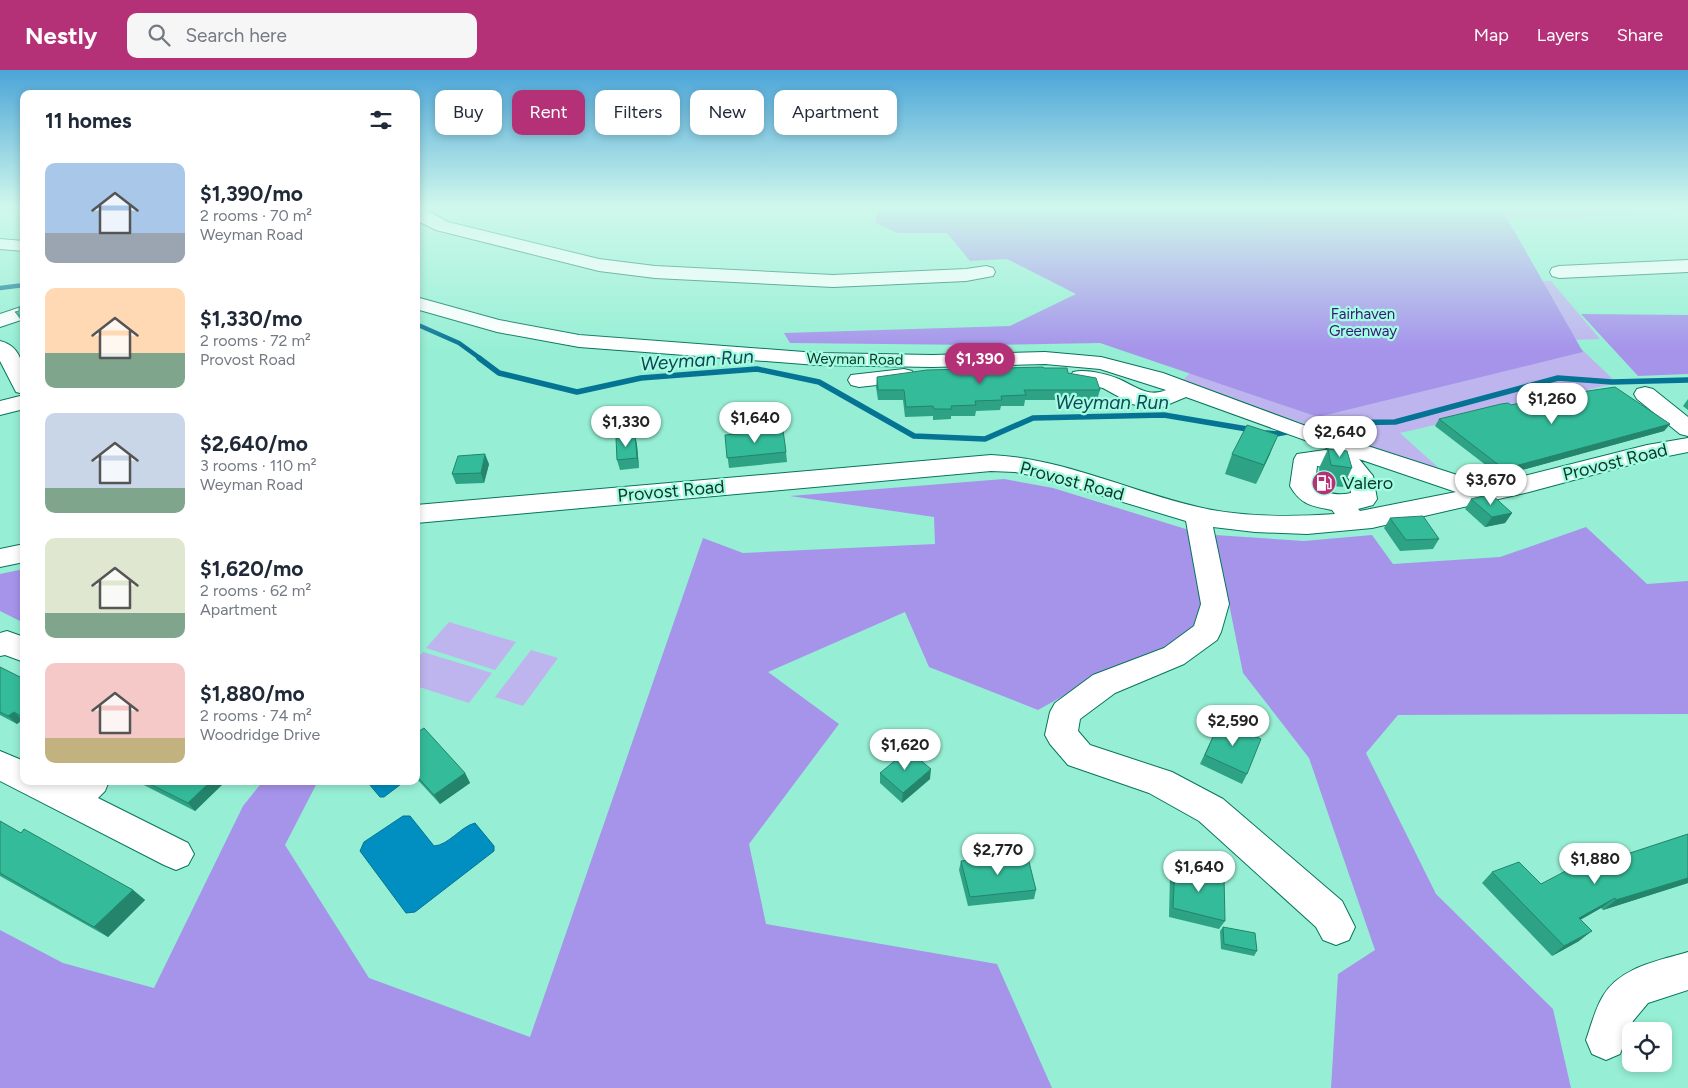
<!DOCTYPE html>
<html lang="en">
<head>
<meta charset="utf-8">
<style>
	:root { --surface:#fff; --page:#f6f6f7; --text:#1f2937; --muted:#747a83; --accent:#b53177 }
	body { margin:0; font-family:Figtree,sans-serif; background:var(--page); color:var(--text); height:100vh; display:flex; flex-direction:column; font-size:19px; white-space:nowrap }
	* { box-sizing:border-box; margin:0 }
	p { font-size:16px; color:var(--muted) }
	.icon { flex:none; width:28px; height:28px; fill:none; stroke:currentColor; stroke-width:2; stroke-linecap:round; stroke-linejoin:round }
	.map { position:relative; flex:1; overflow:hidden }
	.side { position:absolute; left:20px; top:20px; width:400px; height:695px; display:flex; flex-direction:column; background:var(--surface); border-radius:10px; box-shadow:0 2px 8px #0003 }
	.side>* { flex:none }
	.banner { position:absolute; left:435px; top:20px; width:475px; height:45px; display:flex; gap:10px }
	.controls { position:absolute; left:1622px; top:952px; display:grid; gap:10px }
	.controls a { display:grid; place-items:center; width:50px; height:50px; border-radius:10px; background:var(--surface); box-shadow:0 2px 8px #0003; font-size:25px }
	.price { position:absolute; translate:-50% -42px; padding:0 11px; border-radius:18px; background:#fff; color:#222; font-size:16px; line-height:32px; filter:drop-shadow(0 1px 2px #0008) }
	.price::after { content:''; position:absolute; left:50%; top:30px; width:15px; height:11px; margin-left:-8px; background:inherit; clip-path:polygon(0 0,100% 0,50% 100%) }
	.price.current { background:var(--accent); color:#fff }
	ul { padding:0; list-style:none }
	li { display:flex; align-items:center; gap:15px; height:125px; padding:0 25px }
	li span { display:grid; place-items:center; flex:none; width:140px; height:100px; border-radius:10px; color:#555 }
	li>.icon { margin-inline-start:auto }
	span .icon { width:60px; height:60px; fill:#fffc; stroke-width:1 }
	li b { font-size:21px }
	h2 { display:flex; justify-content:space-between; align-items:center; height:60px; padding:0 25px; font-size:21px }
	.pill { padding:0 18px; border-radius:10px; background:var(--surface); box-shadow:0 2px 8px #0003; font-size:18px; line-height:45px }
	.pill.current { background:var(--accent); color:#fff }
	header { display:flex; align-items:center; gap:30px; box-sizing:border-box; height:70px; padding:0 25px; background:var(--accent); color:#fff }
	header strong { font-size:24px }
	nav { display:flex; gap:28px; margin-inline-start:auto; font-size:18px }
	.search { width:350px; height:45px; background:var(--page); display:flex; align-items:center; gap:12px; box-sizing:border-box; padding:0 18px; border-radius:10px; color:var(--muted); font-size:19px }
	.map>svg:first-child { display:block }
	.green { fill:#beb5ee }
	.forest { fill:#a694eb }
	.water { fill:#018ec0; stroke:#057393 }
	.lines { fill:none; stroke-linecap:round; stroke-linejoin:round }
	.stream-far1 { stroke:#057393; stroke-width:4.5 }
	.stream { stroke:#057393; stroke-width:5.5 }
	.minor-casing { stroke:#07745d; stroke-width:2 }
	.minor { fill:#fff; fill-rule:evenodd }
	.wall { fill:#2da284 }
	.shaded-wall { fill:#24846c }
	.building { fill:#34bc9a; stroke:#24846c }
	.labels { text-anchor:middle; dominant-baseline:central; stroke-width:4.5; stroke-linejoin:round; paint-order:stroke }
	.far-park-label { font-size:15px; fill:#3a1479; stroke:#a3fde1 }
	.far-street-label { font-size:15px; fill:#0f352b; stroke:#a3fde1 }
	.street-label { font-size:18px; fill:#0f352b; stroke:#a3fde1 }
	.poi-label { font-size:18px; fill:#0f352b; stroke:#a3fde1; text-anchor:start }
	.water-label { font-size:19px; font-style:italic; fill:#154459; stroke:#a3fde1 }
</style>
</head>
<body>
<header>
<strong>Nestly</strong>
<div class="search"><svg class="icon" aria-label="search" viewBox="0 0 24 24"><circle cx="10" cy="10" r="6"/><path d="M15 15l6 6"/></svg>Search here</div>
<nav><a>Map</a><a>Layers</a><a>Share</a></nav>
</header>
<div class="map">
<svg width="1688" height="1018" viewBox="0 0 1688 1018">
	<rect width="100%" height="100%" fill="#96efd4"/>
	<g class="green">
		<path d="M 1148,136 L 1665,136 L 1677,144 L 1498,148 L 1538,211 L 1551,211 L 1600,269 L 1572,270 L 1617,313 L 1400,363 L 1442,401 L 1181,312 L 1217,276 Z"/>
		<path d="M 449,552 L 516,572 L 495,600 L 426,578 Z"/>
		<path d="M 531,580 L 558,588 L 523,636 L 495,627 Z"/>
		<path d="M 423,582 L 492,603 L 469,633 L 416,616 L 416,590 Z"/>
	</g>
	<g class="forest">
		<path d="M 879,136 L 1500,136 L 1583,282 L 1318,347 L 1100,273 L 981,275 L 790,273 L 784,263 L 1010,256 L 1076,224 L 1007,189 L 970,191 L 947,163 L 898,163 L 875,153 Z"/>
		<path d="M 1581,244 L 1688,245 L 1688,304 L 1638,306 Z"/>
		<path d="M 1004,409 L 1053,418 L 1189,460 L 1205,541 L 1180,573 L 1104,603 L 1038,640 L 929,597 L 905,542 L 768,602 L 839,654 L 749,774 L 766,854 L 997,894 L 1052,1018 L 0,1018 L 0,860 L 63,893 L 154,918 L 243,736 L 263,711 L 318,711 L 285,775 L 369,908 L 530,967 L 703,468 L 743,483 L 935,474 L 934,447 L 790,426 Z"/>
		<path d="M 1586,457 L 1647,514 L 1688,511 L 1688,644 L 1398,645 L 1366,683 L 1436,824 L 1553,939 L 1571,1018 L 1331,1018 L 1338,904 L 1375,880 L 1309,688 L 1243,603 L 1215,465 L 1304,471 L 1372,465 L 1393,494 L 1500,487 Z"/>
		<path d="M 24,499 L 24,553 L 0,541 L 0,504 Z"/>
	</g>
	<g class="water">
		<path d="M 370,711 L 405,711 L 384,727 L 380,727 L 369,714 Z"/>
		<path d="M 403,746 L 410,746 L 434,776 C 449,775 460,757 475,753 L 494,776 L 494,781 L 415,842 L 406,843 L 360,781 L 364,772 Z"/>
	</g>
	<g class="lines">
		<g class="stream-far1">
			<path d="M 0,218 L 24,215"/>
			<path d="M 416,254 L 459,273 L 481,289"/>
		</g>
		<g class="stream">
			<path d="M 479,288 L 499,303 L 577,322 L 641,308 L 757,299 L 819,312 L 914,366 L 985,369 L 1033,348 L 1164,345 L 1253,360"/>
			<path d="M 1302,358 L 1325,353 L 1395,352 L 1558,308 L 1612,312 L 1688,310"/>
			<path d="M 1267,363 L 1276,364 L 1292,361"/>
		</g>
		<defs>
			<g id="minor">
				<path d="M 416,136 C 423,137 440,148 448,152 L 599,189 L 655,196 L 833,205 L 966,199 L 986,196 L 993,198 L 995,202 L 993,206 L 966,211 L 833,217 L 655,208 L 599,201 L 436,160 L 416,150 Z"/>
				<path d="M 0,169 L 24,171 L 24,181 L 0,179 Z"/>
				<path d="M 1688,190 L 1688,202 L 1559,208 L 1552,206 L 1550,202 L 1552,198 L 1559,196 Z"/>
				<path d="M 416,227 L 499,250 L 579,265 L 817,283 L 932,285 L 1045,282 L 1101,287 L 1163,303 L 1306,356 L 1488,415 L 1647,375 L 1688,368 L 1688,382 L 1648,390 L 1529,422 L 1372,458 L 1307,464 L 1255,462 L 1213,457 L 1229,534 L 1221,562 L 1217,570 L 1184,594 L 1115,623 L 1080,649 L 1078,661 L 1090,675 L 1172,702 L 1223,729 L 1342,831 L 1355,857 L 1349,870 L 1336,875 L 1323,870 L 1316,857 L 1199,751 L 1149,723 L 1068,695 L 1050,674 L 1045,665 L 1050,642 L 1055,633 L 1093,605 L 1164,578 L 1194,556 L 1201,534 L 1186,451 L 1040,407 L 1015,402 L 991,401 L 416,453 L 416,435 L 991,385 C 1062,388 1129,421 1198,437 C 1239,447 1293,447 1335,444 L 1332,440 C 1312,436 1301,435 1290,416 L 1294,389 L 1297,384 L 1325,380 L 1338,382 L 1186,327 L 1162,337 L 1140,336 L 1132,334 L 1103,318 L 1073,312 L 1070,307 L 1073,302 C 1086,299 1107,304 1119,309 C 1135,316 1148,328 1166,320 L 1100,299 L 1045,294 L 932,297 L 817,295 L 579,277 L 497,262 L 416,239 ZM 1359,389 L 1456,422 L 1360,441 L 1358,439 L 1373,435 L 1377,429 L 1373,406 ZM 1317,396 L 1338,399 L 1349,409 L 1351,423 C 1337,426 1325,424 1315,414 Z"/>
				<path d="M 24,236 L 24,249 L 0,257 L 0,244 Z"/>
				<path d="M 0,271 C 25,277 24,303 24,324 L 16,322 L 0,291 Z"/>
				<path d="M 904,299 L 912,301 L 915,306 L 912,311 L 859,317 L 851,315 L 848,310 L 851,305 Z"/>
				<path d="M 1645,317 L 1653,319 L 1688,347 L 1688,366 L 1680,364 L 1637,329 L 1634,324 L 1637,319 Z"/>
				<path d="M 24,325 L 24,339 L 0,345 L 0,331 Z"/>
				<path d="M 24,474 L 24,492 L 0,497 L 0,479 Z"/>
				<path d="M 7,561 L 24,567 L 24,592 L 5,585 L 0,586 L 0,563 Z"/>
				<path d="M 0,681 L 24,691 L 24,711 L 109,711 L 105,721 L 98,728 L 188,773 L 194,784 L 188,795 L 176,800 L 164,795 L 0,711 Z"/>
				<path d="M 1688,882 L 1688,920 L 1648,933 L 1633,951 L 1620,984 L 1606,990 L 1592,984 L 1586,970 C 1591,956 1595,939 1603,926 C 1620,897 1658,891 1688,882 Z"/>
			</g>
		</defs>
		<use href="#minor" class="minor-casing"/>
		<use href="#minor" class="minor"/>
	</g>
	<g class="wall">
		<path d="M 24,236 L 24,253 L 22,252 L 15,242 L 19,241 Z"/>
		<path d="M 1044,298 L 1068,303 L 1100,320 L 1097,330 L 1025,330 L 1024,336 L 1001,336 L 1000,340 L 976,341 L 975,346 L 951,346 L 951,349 L 933,350 L 933,346 L 905,347 L 903,330 L 878,330 L 876,317 L 877,307 Z"/>
		<path d="M 1688,329 L 1688,340 L 1683,336 Z"/>
		<path d="M 1511,335 L 1670,354 L 1664,361 L 1500,406 L 1435,356 L 1439,349 Z"/>
		<path d="M 635,365 L 637,375 L 639,398 L 620,400 L 617,390 Z"/>
		<path d="M 725,365 L 786,382 L 787,392 L 729,398 Z"/>
		<path d="M 1328,379 L 1352,398 L 1343,417 L 1322,415 L 1319,398 Z"/>
		<path d="M 1232,384 L 1270,384 L 1256,414 L 1225,404 Z"/>
		<path d="M 489,394 L 484,413 L 456,414 L 452,404 Z"/>
		<path d="M 1471,429 L 1512,443 L 1505,453 L 1485,457 L 1465,439 Z"/>
		<path d="M 1390,448 L 1439,469 L 1433,479 L 1400,481 L 1384,458 Z"/>
		<path d="M 0,597 L 24,609 L 24,651 L 22,650 L 17,654 L 0,645 Z"/>
		<path d="M 1220,651 L 1247,704 L 1242,714 L 1200,694 Z"/>
		<path d="M 416,663 L 465,703 L 470,713 L 440,734 L 416,708 Z"/>
		<path d="M 880,703 L 930,709 L 902,733 L 880,713 Z"/>
		<path d="M 136,711 L 226,711 L 195,741 Z"/>
		<path d="M 0,751 L 21,763 L 133,820 L 145,830 L 108,867 L 0,806 Z"/>
		<path d="M 1688,764 L 1688,813 L 1603,840 L 1601,838 L 1580,850 L 1579,871 L 1552,886 L 1482,813 L 1492,802 L 1541,814 L 1624,785 Z"/>
		<path d="M 961,791 L 1036,820 L 1034,829 L 968,836 L 959,800 Z"/>
		<path d="M 1175,796 L 1225,851 L 1219,859 L 1169,847 L 1170,805 Z"/>
		<path d="M 1223,857 L 1257,881 L 1254,886 L 1221,879 L 1220,861 Z"/>
	</g>
	<g class="shaded-wall">
		<path d="M 1670,354 L 1664,361 L 1500,406 L 1504,399 Z"/>
		<path d="M 635,365 L 637,375 L 639,398 L 637,388 Z"/>
		<path d="M 1278,365 L 1270,384 L 1256,414 L 1264,395 Z"/>
		<path d="M 485,384 L 489,394 L 484,413 L 481,403 Z"/>
		<path d="M 1512,443 L 1505,453 L 1485,457 L 1492,447 Z"/>
		<path d="M 14,642 L 22,650 L 17,654 L 8,646 Z"/>
		<path d="M 931,699 L 930,709 L 902,733 L 903,723 Z"/>
		<path d="M 465,703 L 470,713 L 440,734 L 434,725 Z"/>
		<path d="M 211,711 L 226,711 L 195,741 L 188,733 Z"/>
		<path d="M 1688,808 L 1688,813 L 1603,840 L 1616,830 Z"/>
		<path d="M 133,820 L 145,830 L 108,867 L 94,857 Z"/>
		<path d="M 1615,828 L 1601,838 L 1566,858 L 1579,848 Z"/>
		<path d="M 1592,861 L 1579,871 L 1552,886 L 1564,876 Z"/>
	</g>
	<g class="building">
		<path d="M 24,236 L 24,249 L 15,242 L 19,241 L 19,237 Z"/>
		<path d="M 1043,297 L 1044,298 L 1067,298 L 1068,303 L 1096,308 L 1100,320 L 1024,320 L 1026,325 L 1001,326 L 1002,330 L 975,331 L 976,335 L 951,336 L 952,339 L 934,339 L 933,336 L 906,337 L 904,320 L 878,320 L 877,307 L 927,300 Z"/>
		<path d="M 1615,317 L 1670,354 L 1504,399 L 1439,349 L 1501,334 L 1508,333 L 1511,335 L 1547,327 Z"/>
		<path d="M 1247,355 L 1278,365 L 1264,395 L 1232,384 Z"/>
		<path d="M 783,360 L 786,382 L 727,388 L 725,365 Z"/>
		<path d="M 635,365 L 637,388 L 617,390 L 616,368 Z"/>
		<path d="M 1328,379 L 1347,381 L 1352,398 L 1331,395 Z"/>
		<path d="M 485,384 L 481,403 L 452,404 L 458,386 Z"/>
		<path d="M 1491,424 L 1512,443 L 1492,447 L 1471,429 Z"/>
		<path d="M 1423,446 L 1439,469 L 1406,470 L 1390,448 Z"/>
		<path d="M 0,597 L 24,609 L 24,648 L 14,642 L 8,646 L 0,642 Z"/>
		<path d="M 1220,651 L 1261,669 L 1247,704 L 1205,685 Z"/>
		<path d="M 424,658 L 465,703 L 434,725 L 416,705 L 416,663 Z"/>
		<path d="M 908,680 L 931,699 L 903,723 L 880,703 Z"/>
		<path d="M 144,711 L 211,711 L 188,733 Z"/>
		<path d="M 0,751 L 21,763 L 24,759 L 133,820 L 94,857 L 0,803 Z"/>
		<path d="M 1688,764 L 1688,808 L 1616,830 L 1615,828 L 1579,848 L 1592,861 L 1564,876 L 1492,802 L 1519,792 L 1541,814 L 1577,795 L 1620,781 L 1624,785 Z"/>
		<path d="M 1027,784 L 1036,820 L 970,827 L 961,791 Z"/>
		<path d="M 1175,796 L 1224,807 L 1225,851 L 1173,838 Z"/>
		<path d="M 1223,857 L 1255,863 L 1257,881 L 1224,874 Z"/>
	</g>
	<linearGradient id="sky" x2="0" y2="1"><stop stop-color="#4ba5d8"/><stop offset="0.49" stop-color="#d0f8ec"/><stop offset="1" stop-color="#d0f8ec" stop-opacity="0"/></linearGradient>
	<rect width="1688" height="279" fill="url(#sky)"/>
	<defs>
		<symbol id="fuel-disc" viewBox="-11 -11 22 22"><circle r="9.5" fill="#b53177" stroke="#a3fde1"/><path d="M-5.5-6h7V0h2V4h1.3V-2.5L3-4.5l.8-.8L6-3V5H2.5V1h-1V6h-7ZM-4.2-4.7v3.2H.2V-4.7Z" fill="#fff"/></symbol>
	</defs>
	<g fill-rule="evenodd">
		<use href="#fuel-disc" x="1310" y="399" width="28" height="28"/>
	</g>
	<g class="labels">
		<g class="far-park-label">
			<text x="1363" y="244">Fairhaven<tspan x="1363" dy="17">Greenway</tspan></text>
		</g>
		<g class="far-street-label">
			<text transform="translate(855 289) rotate(1)">Weyman Road</text>
		</g>
		<g class="street-label">
			<text transform="translate(1615 392) rotate(-14)">Provost Road</text>
			<text transform="translate(1072 411) rotate(15)">Provost Road</text>
			<text transform="translate(671 421) rotate(-5)">Provost Road</text>
		</g>
		<g class="poi-label">
			<text x="1342" y="413">Valero</text>
		</g>
		<g class="water-label">
			<text transform="translate(697 290) rotate(-4)">Weyman Run</text>
			<text x="1112" y="332">Weyman Run</text>
		</g>
	</g>
</svg>
<div class="controls">
<a><svg class="icon" aria-label="locate" viewBox="0 0 24 24"><circle cx="12" cy="12" r="6"/><path d="M12 2v4M12 18v4M2 12h4M18 12h4"/></svg></a>
</div>
<b class="price current" style="left:980px;top:315px">$1,390</b>
<b class="price" style="left:1552px;top:355px">$1,260</b>
<b class="price" style="left:755px;top:374px">$1,640</b>
<b class="price" style="left:626px;top:378px">$1,330</b>
<b class="price" style="left:1340px;top:388px">$2,640</b>
<b class="price" style="left:1491px;top:436px">$3,670</b>
<b class="price" style="left:1233px;top:677px">$2,590</b>
<b class="price" style="left:905px;top:701px">$1,620</b>
<b class="price" style="left:998px;top:806px">$2,770</b>
<b class="price" style="left:1595px;top:815px">$1,880</b>
<b class="price" style="left:1199px;top:823px">$1,640</b>
<div class="banner">
<a class="pill">Buy</a>
<a class="pill current">Rent</a>
<a class="pill">Filters</a>
<a class="pill">New</a>
<a class="pill">Apartment</a>
</div>
<section class="side">
<h2>11 homes<svg class="icon" aria-label="filters" viewBox="0 0 24 24"><path d="M4 7h16M4 17h16"/><circle cx="9" cy="7" r="2"/><circle cx="15" cy="17" r="2"/></svg></h2>
<ul>
<li><span style="background:linear-gradient(#a9c7e8 70%,#9aa5b1 0)"><svg class="icon" aria-label="home" viewBox="0 0 24 24"><path d="M3 11l9-7 9 7M6 9v11h12V9"/></svg></span><div><b>$1,390/mo</b><p>2 rooms · 70 m²</p><p>Weyman Road</p></div></li>
<li><span style="background:linear-gradient(#ffd9b3 65%,#7fa58c 0)"><svg class="icon" aria-label="home" viewBox="0 0 24 24"><path d="M3 11l9-7 9 7M6 9v11h12V9"/></svg></span><div><b>$1,330/mo</b><p>2 rooms · 72 m²</p><p>Provost Road</p></div></li>
<li><span style="background:linear-gradient(#c9d6e8 75%,#7fa58c 0)"><svg class="icon" aria-label="home" viewBox="0 0 24 24"><path d="M3 11l9-7 9 7M6 9v11h12V9"/></svg></span><div><b>$2,640/mo</b><p>3 rooms · 110 m²</p><p>Weyman Road</p></div></li>
<li><span style="background:linear-gradient(#dfe7d0 75%,#7fa58c 0)"><svg class="icon" aria-label="home" viewBox="0 0 24 24"><path d="M3 11l9-7 9 7M6 9v11h12V9"/></svg></span><div><b>$1,620/mo</b><p>2 rooms · 62 m²</p><p>Apartment</p></div></li>
<li><span style="background:linear-gradient(#f6c9c9 75%,#c2b280 0)"><svg class="icon" aria-label="home" viewBox="0 0 24 24"><path d="M3 11l9-7 9 7M6 9v11h12V9"/></svg></span><div><b>$1,880/mo</b><p>2 rooms · 74 m²</p><p>Woodridge Drive</p></div></li>
</ul>
</section>
</div>
</body>
</html>
